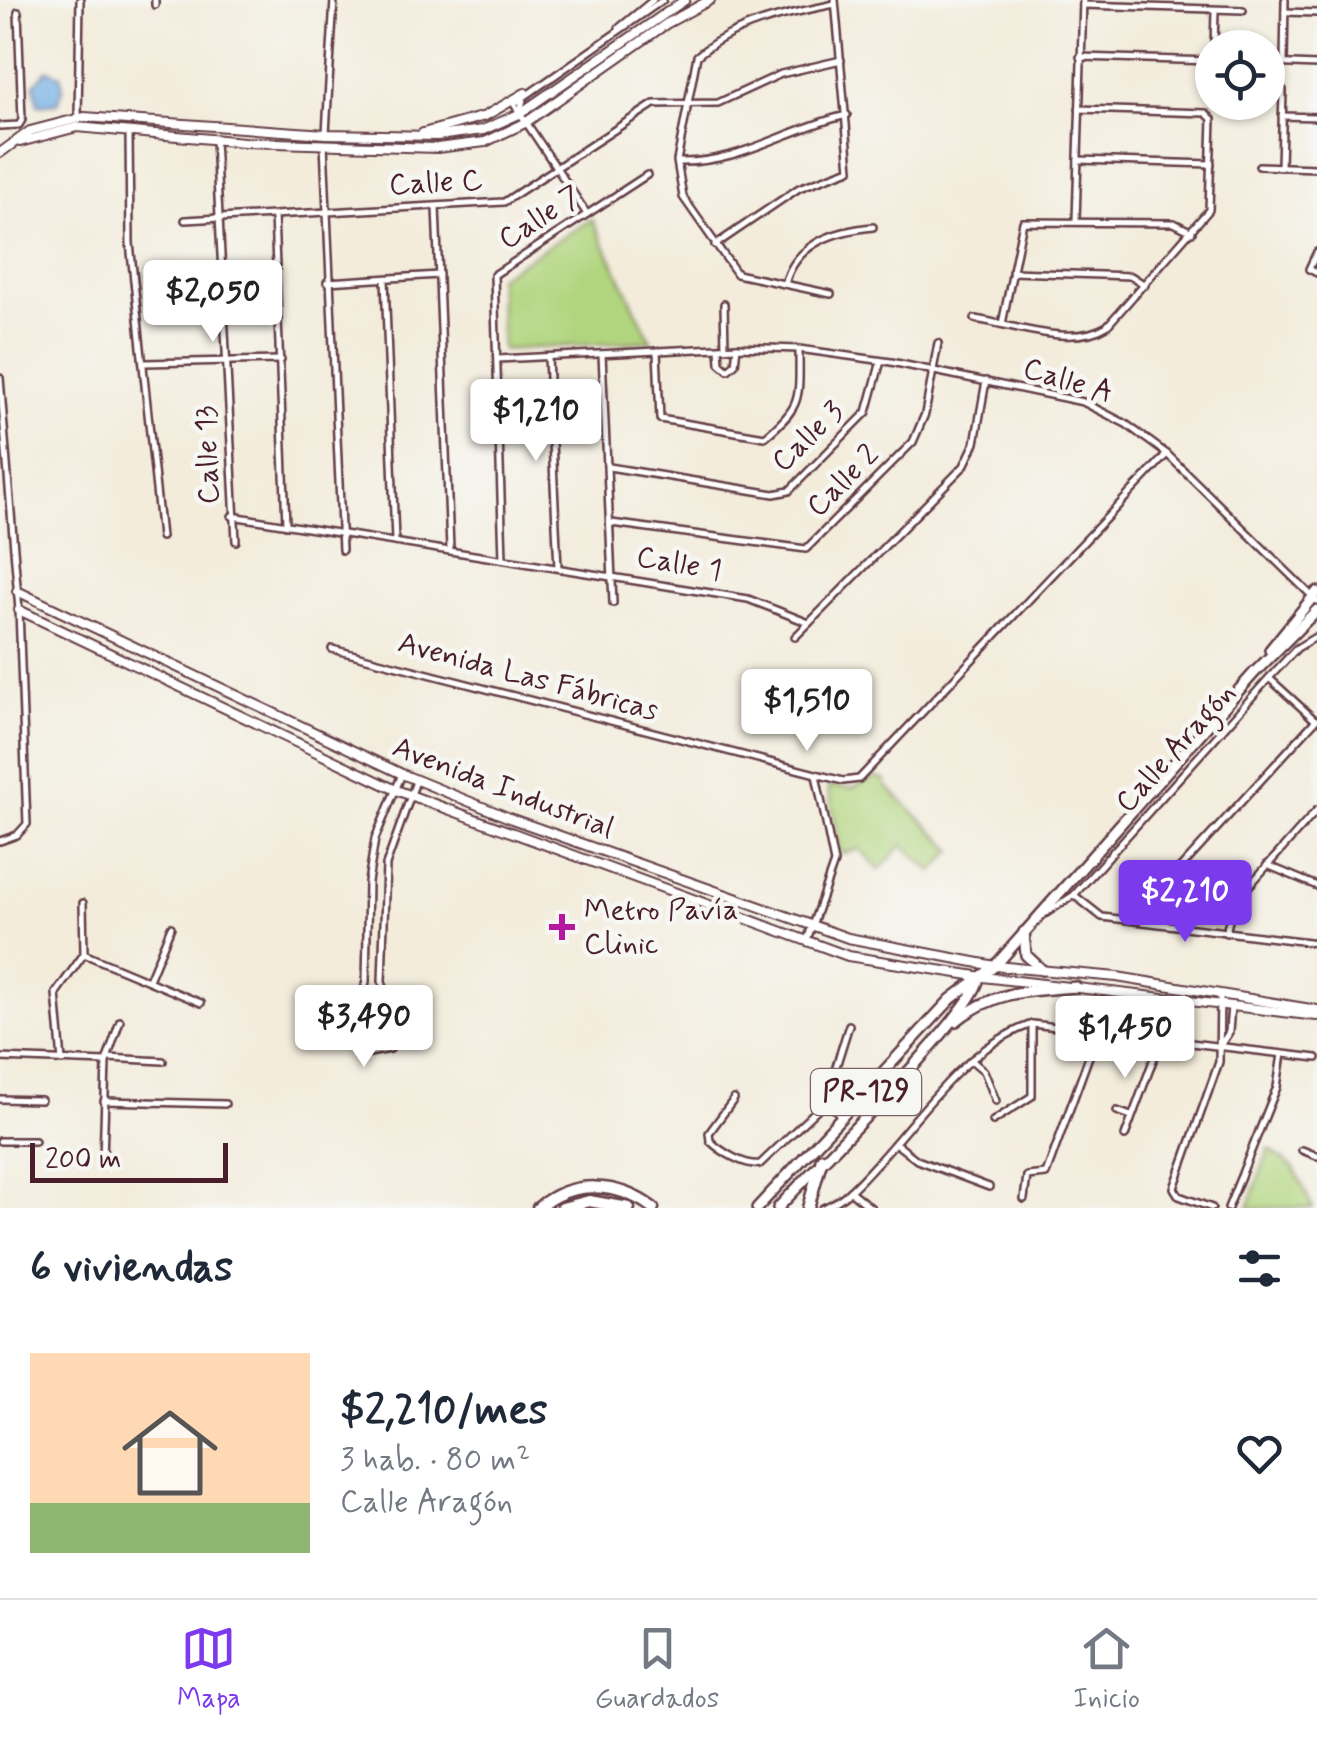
<!DOCTYPE html>
<html lang="es">
<head>
<meta charset="utf-8">
<style>
	:root { --surface:#fff; --page:#f6f6f7; --text:#1f2937; --muted:#747a83; --line:#e0e1e3; --accent:#7c3aed }
	body { margin:0; font-family:Mynerve,sans-serif; background:var(--page); color:var(--text); height:100vh; display:flex; flex-direction:column; font-size:38px; white-space:nowrap }
	* { box-sizing:border-box; margin:0 }
	p { font-size:32px; color:var(--muted) }
	.icon { flex:none; width:55px; height:55px; fill:none; stroke:currentColor; stroke-width:2; stroke-linecap:round; stroke-linejoin:round }
	.map { position:relative; height:1208px; overflow:hidden }
	.sheet { display:flex; flex-direction:column; background:var(--surface); flex:1 }
	.sheet>* { flex:none }
	.controls { position:absolute; left:1195px; top:30px; display:grid; gap:20px }
	.controls a { display:grid; place-items:center; width:90px; height:90px; border-radius:50%; background:var(--surface); box-shadow:0 2px 8px #0004; font-size:50px }
	.scale { position:absolute; left:30px; bottom:25px; width:198px; box-sizing:border-box; padding-left:10px; border:5px solid #4a1f2b; border-top:0; font-size:28px; line-height:35px; white-space:nowrap; color:#4a1f2b; -webkit-text-stroke:8px #f6f6f2; paint-order:stroke }
	.price { position:absolute; translate:-50% -85px; padding:0 22px; border-radius:10px; background:#fff; color:#222; font-size:32px; line-height:65px; filter:drop-shadow(0 2px 5px #0008) }
	.price::after { content:''; position:absolute; left:50%; top:60px; width:30px; height:22px; margin-left:-15px; background:inherit; clip-path:polygon(0 0,100% 0,50% 100%) }
	.price.active { background:var(--accent); color:#fff }
	ul { padding:0; list-style:none }
	li { display:flex; align-items:center; gap:30px; height:250px; padding:0 30px }
	li span { display:grid; place-items:center; flex:none; width:280px; height:200px; border-radius:0px; color:#555 }
	li>.icon { margin-inline-start:auto }
	span .icon { width:120px; height:120px; fill:#fffc; stroke-width:1 }
	li b { font-size:42px }
	h2 { display:flex; justify-content:space-between; align-items:center; height:120px; padding:0 30px; font-size:42px }
	.tabs { display:flex; justify-content:space-around; align-items:center; height:140px; border-top:2px solid var(--line); background:var(--surface); font-size:28px; color:var(--muted) }
	.tabs a { display:grid; justify-items:center; gap:5px }
	.tabs .active { color:var(--accent) }
	.map>svg:first-child { display:block }
	.green { fill:#b1d57e; stroke:#7e7a54; stroke-width:2.5 }
	.water { fill:#74b0e6; stroke:#5f6888; stroke-width:2.5 }
	.lines { fill:none; stroke-linecap:round; stroke-linejoin:round }
	.street-casing { stroke:#633e45; stroke-width:10 }
	.secondary-casing { stroke:#633e45; stroke-width:12 }
	.primary-casing { stroke:#633e45; stroke-width:14 }
	.highway-casing { stroke:#633e45; stroke-width:15 }
	.street { stroke:#fff; stroke-width:5 }
	.secondary { stroke:#fff; stroke-width:8 }
	.primary { stroke:#fff; stroke-width:9 }
	.highway { stroke:#fff; stroke-width:10 }
	.poi-dot { fill:#b5179e; stroke:#f6f6f2; stroke-width:4 }
	.labels { text-anchor:middle; dominant-baseline:central; stroke-width:9; stroke-linejoin:round; paint-order:stroke }
	.shield { fill:#f6f6f2; stroke:#7e6067; stroke-width:2.5 }
	.shield-label { font-size:28px; font-weight:bold; fill:#4a1f2b }
	.street-label { font-size:30px; fill:#4a1f2b; stroke:#f6f6f2 }
	.poi-label { font-size:30px; fill:#4a1f2b; stroke:#f6f6f2; text-anchor:start }
</style>
</head>
<body>
<div class="map">
<svg width="1317" height="1208" viewBox="0 0 1317 1208">
	<rect width="100%" height="100%" fill="#f6f6f2"/>
	<filter id="ink" filterUnits="userSpaceOnUse"><feTurbulence type="fractalNoise" baseFrequency=".01" numOctaves="2"/><feDisplacementMap in="SourceGraphic" scale="20" xChannelSelector="R" yChannelSelector="G"/><feConvolveMatrix kernelMatrix="1 2 1 2 8 2 1 2 1" color-interpolation-filters="sRGB"/></filter>
	<filter id="wash" filterUnits="userSpaceOnUse"><feTurbulence type="fractalNoise" baseFrequency=".0048" numOctaves="4" result="noise"/><feDisplacementMap in="SourceGraphic" scale="40" xChannelSelector="R" yChannelSelector="G"/><feGaussianBlur stdDeviation="2.25" result="paint"/><feColorMatrix in="noise" values="0 0 0 0 0 0 0 0 0 0 0 0 0 0 0 0 0 1.4 0 .05"/><feComposite in="paint" operator="in"/></filter>
	<g filter="url(#wash)">
		<rect width="100%" height="100%" fill="#f3ecdb"/>
		<g class="green">
			<path d="M 592,219 L 651,341 L 502,350 L 498,277 Z"/>
			<path d="M 876,777 L 886,781 L 886,786 L 953,850 L 933,872 L 903,845 L 879,870 L 860,849 L 841,854 L 828,786 L 853,788 Z"/>
			<path d="M 1269,1149 L 1294,1168 L 1313,1208 L 1248,1208 Z"/>
		</g>
		<path class="water" d="M 47,70 L 61,75 L 63,90 L 57,103 L 38,105 L 34,85 Z"/>
	</g>
	<g filter="url(#ink)">
		<g class="lines">
			<defs>
				<g id="street">
					<path d="M 155,5 L 155,0"/>
					<path d="M 1083,5 L 1243,10"/>
					<path d="M 1285,12 L 1317,13"/>
					<path d="M 619,28 L 653,0"/>
					<path d="M 1214,48 L 1215,10"/>
					<path d="M 1080,57 L 1212,61"/>
					<path d="M 1268,63 L 1317,65"/>
					<path d="M 1284,63 L 1285,0"/>
					<path d="M 519,114 L 525,93"/>
					<path d="M 1282,116 L 1317,117"/>
					<path d="M 78,117 L 80,0"/>
					<path d="M 0,126 L 19,125 L 22,120 L 18,12"/>
					<path d="M 129,131 L 130,243 L 161,537"/>
					<path d="M 326,133 L 334,0"/>
					<path d="M 215,140 L 236,541"/>
					<path d="M 324,144 L 342,550"/>
					<path d="M 1078,160 L 1211,164"/>
					<path d="M 678,162 C 739,164 788,128 847,115"/>
					<path d="M 1259,166 L 1317,168"/>
					<path d="M 1281,167 L 1283,90"/>
					<path d="M 436,207 L 450,548"/>
					<path d="M 587,214 L 514,104 L 663,0"/>
					<path d="M 274,215 L 286,525"/>
					<path d="M 185,220 L 504,202 L 654,104 L 718,103 L 781,74 L 841,60"/>
					<path d="M 1076,220 L 1083,0"/>
					<path d="M 715,245 L 799,188 L 850,169 L 835,0"/>
					<path d="M 1317,252 L 1309,269 L 1317,273"/>
					<path d="M 1012,272 L 1131,276 L 1145,285"/>
					<path d="M 385,279 L 395,541"/>
					<path d="M 327,282 L 439,275"/>
					<path d="M 785,284 C 796,243 834,231 873,227"/>
					<path d="M 831,294 L 737,274 L 683,197 L 677,161 L 697,56 C 735,23 787,14 835,4"/>
					<path d="M 724,304 L 725,348"/>
					<path d="M 975,319 C 1014,325 1072,348 1107,326 L 1209,210 L 1212,119 L 1206,113 L 1079,109"/>
					<path d="M 1002,324 L 1023,222 L 1174,223 L 1192,232"/>
					<path d="M 719,349 L 720,363 L 728,370 L 735,364 L 737,347"/>
					<path d="M 657,351 L 660,419 L 765,437 C 803,406 799,398 799,350"/>
					<path d="M 602,354 L 613,603"/>
					<path d="M 548,357 L 558,568"/>
					<path d="M 498,359 L 737,347 L 799,349 L 891,362 L 1083,402 L 1126,424 L 1167,454 L 1317,601"/>
					<path d="M 145,363 L 281,360"/>
					<path d="M 0,378 L 19,610 L 27,824 L 17,835 L 0,841"/>
					<path d="M 609,467 L 774,494 L 789,491 L 867,412 L 881,361"/>
					<path d="M 232,516 L 748,599 L 809,623 L 964,466 L 975,443 L 986,381"/>
					<path d="M 611,523 L 806,549 L 913,442 L 925,414 L 938,343"/>
					<path d="M 503,559 L 494,275 L 647,175"/>
					<path d="M 795,637 L 809,623"/>
					<path d="M 332,649 L 843,781 L 859,779 L 1167,454"/>
					<path d="M 1269,678 L 1315,720"/>
					<path d="M 402,774 L 375,839 L 368,882 L 366,982 L 362,997 L 348,1016 L 349,1040 L 369,1053 L 390,1049 L 402,1030 C 401,1009 386,1001 382,981 L 386,865 L 416,781"/>
					<path d="M 1267,865 L 1317,886"/>
					<path d="M 1074,895 L 1102,917 L 1317,943"/>
					<path d="M 1040,917 L 1074,895 L 1269,678 L 1297,648 L 1317,636"/>
					<path d="M 1144,922 L 1154,897 L 1316,720"/>
					<path d="M 1226,933 L 1233,904 L 1317,810"/>
					<path d="M 807,940 L 834,863 L 816,775"/>
					<path d="M 84,954 L 201,1003"/>
					<path d="M 149,980 L 171,927"/>
					<path d="M 1220,1046 L 1229,1032 L 1231,1006"/>
					<path d="M 0,1058 L 106,1062"/>
					<path d="M 107,1058 L 163,1061"/>
					<path d="M 971,1060 L 984,1071 L 996,1101"/>
					<path d="M 62,1061 L 56,993 L 84,954 L 83,903"/>
					<path d="M 0,1099 L 41,1100"/>
					<path d="M 734,1099 L 709,1133 L 710,1141 C 722,1152 744,1166 760,1164 L 825,1102 L 849,1025"/>
					<path d="M 104,1101 L 225,1104"/>
					<path d="M 826,1102 L 843,1116"/>
					<path d="M 1117,1111 L 1131,1116"/>
					<path d="M 993,1121 L 1032,1096 L 1032,1024"/>
					<path d="M 1125,1136 L 1161,1039"/>
					<path d="M 0,1141 L 35,1141"/>
					<path d="M 895,1143 L 917,1160 L 989,1187"/>
					<path d="M 1302,1150 L 1317,1156"/>
					<path d="M 103,1160 L 106,1062 L 120,1021"/>
					<path d="M 850,1191 L 871,1208"/>
					<path d="M 1024,1199 L 1027,1176 L 1046,1174 L 1098,1032"/>
					<path d="M 823,1208 C 846,1199 860,1181 877,1163 C 924,1112 965,1047 1032,1024 L 1317,1058"/>
					<path d="M 1212,1208 L 1179,1196 L 1174,1188 L 1219,1062 L 1220,995"/>
					<path d="M 1228,1208 L 1277,1087 L 1282,1054"/>
				</g>
				<g id="secondary">
					<path d="M 423,133 L 485,116 L 525,93"/>
					<path d="M 20,142 L 77,127 L 244,142 L 437,148 L 485,142 L 525,123 L 666,24 L 710,0"/>
					<path d="M 0,153 L 30,131 L 84,117 L 326,134 L 437,136 L 483,130 L 519,114 L 685,0"/>
					<path d="M 17,591 L 402,774 L 512,819 L 848,938 L 995,966 L 1117,977 L 1317,1010"/>
					<path d="M 19,610 L 396,790 L 848,956 L 983,977 L 1317,1016"/>
				</g>
				<g id="primary">
					<path d="M 1270,650 L 1317,592"/>
					<path d="M 1024,932 L 1026,955 L 1042,970"/>
					<path d="M 956,1021 C 993,991 1030,990 1076,987"/>
					<path d="M 757,1208 L 951,999 L 995,966 L 1254,673 L 1317,610"/>
					<path d="M 778,1208 C 814,1168 968,1019 978,981"/>
				</g>
				<g id="highway">
					<path d="M 538,1208 C 572,1179 618,1182 653,1208"/>
					<path d="M 562,1208 L 589,1201 L 629,1208"/>
					<path d="M 808,1208 L 822,1158"/>
				</g>
			</defs>
			<use href="#street" class="street-casing"/>
			<use href="#secondary" class="secondary-casing"/>
			<use href="#primary" class="primary-casing"/>
			<use href="#highway" class="highway-casing"/>
			<use href="#street" class="street"/>
			<use href="#secondary" class="secondary"/>
			<use href="#primary" class="primary"/>
			<use href="#highway" class="highway"/>
		</g>
	</g>
	<path class="poi-dot" d="M557 912h10v10h10v10h-10v10h-10v-10h-10v-10h10z"/>
	<g class="labels">
		<rect class="shield" x="811" y="1069" width="110" height="46" rx="8"/>
		<g class="shield-label">
			<text x="866" y="1092">PR-129</text>
		</g>
		<g class="street-label">
			<text transform="translate(436 183) rotate(-3)">Calle C</text>
			<text transform="translate(540 218) rotate(-33)">Calle 7</text>
			<text transform="translate(1068 381) rotate(17)">Calle A</text>
			<text transform="translate(808 437) rotate(-44)">Calle 3</text>
			<text transform="translate(208 455) rotate(-92)">Calle 13</text>
			<text transform="translate(843 481) rotate(-45)">Calle 2</text>
			<text transform="translate(679 564) rotate(10)">Calle 1</text>
			<text transform="translate(528 677) rotate(15)">Avenida Las Fábricas</text>
			<text transform="translate(1176 748) rotate(-48)">Calle Aragón</text>
			<text transform="translate(503 788) rotate(21)">Avenida Industrial</text>
		</g>
		<g class="poi-label">
			<text x="584" y="910">Metro Pavía<tspan x="584" dy="34">Clinic</tspan></text>
		</g>
	</g>
</svg>
<div class="controls">
<a><svg class="icon" aria-label="locate" viewBox="0 0 24 24"><circle cx="12" cy="12" r="6"/><path d="M12 2v4M12 18v4M2 12h4M18 12h4"/></svg></a>
</div>
<div class="scale">200 m</div>
<b class="price" style="left:213px;top:345px">$2,050</b>
<b class="price" style="left:536px;top:464px">$1,210</b>
<b class="price" style="left:807px;top:754px">$1,510</b>
<b class="price active" style="left:1185px;top:945px">$2,210</b>
<b class="price" style="left:364px;top:1070px">$3,490</b>
<b class="price" style="left:1125px;top:1081px">$1,450</b>
</div>
<section class="sheet">
<h2>6 viviendas<svg class="icon" aria-label="filters" viewBox="0 0 24 24"><path d="M4 7h16M4 17h16"/><circle cx="9" cy="7" r="2"/><circle cx="15" cy="17" r="2"/></svg></h2>
<ul>
<li><span style="background:linear-gradient(#ffd9b3 75%,#8fb573 0)"><svg class="icon" aria-label="home" viewBox="0 0 24 24"><path d="M3 11l9-7 9 7M6 9v11h12V9"/></svg></span><div><b>$2,210/mes</b><p>3 hab. · 80 m²</p><p>Calle Aragón</p></div><svg class="icon" aria-label="heart" viewBox="0 0 24 24"><path d="M12 20l-8-8c-3-5 5-10 8-4 3-6 11-1 8 4z"/></svg></li>
</ul>
</section>
<nav class="tabs">
<a class="active"><svg class="icon" aria-label="map" viewBox="0 0 24 24"><path d="M3 6l6-2 6 2 6-2v14l-6 2-6-2-6 2zM9 4v14M15 6v14"/></svg>Mapa</a>
<a><svg class="icon" aria-label="saved" viewBox="0 0 24 24"><path d="M7 4h10v16l-5-4-5 4z"/></svg>Guardados</a>
<a><svg class="icon" aria-label="home" viewBox="0 0 24 24"><path d="M3 11l9-7 9 7M6 9v11h12V9"/></svg>Inicio</a>
</nav>
</body>
</html>
